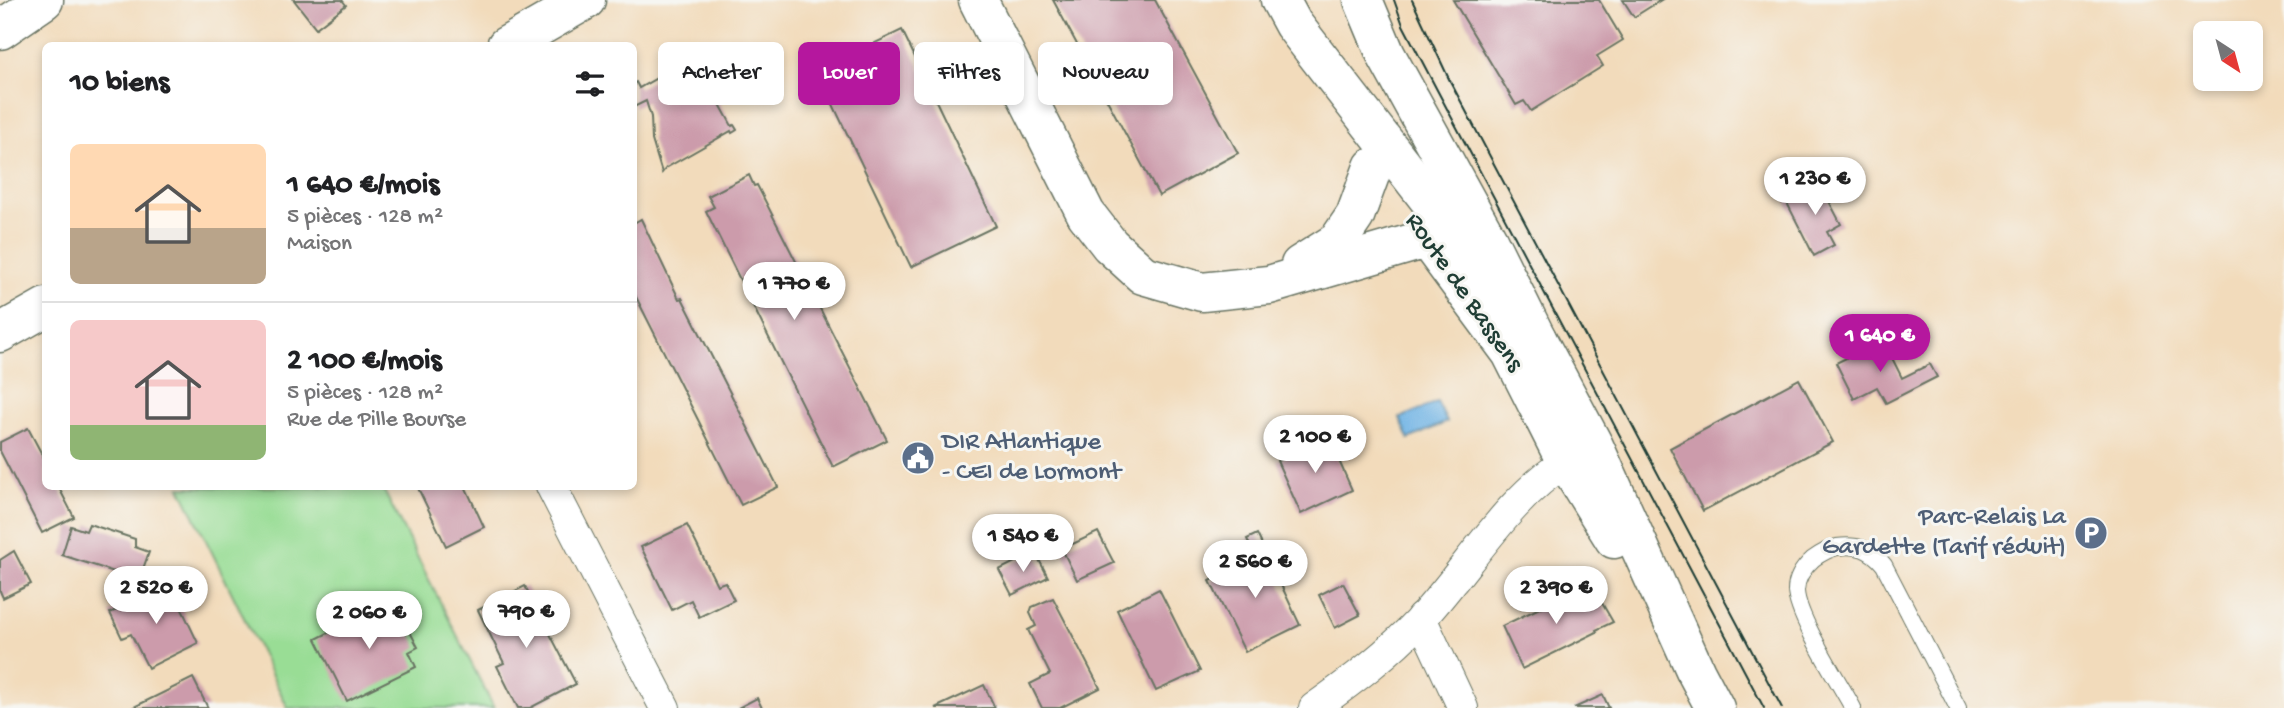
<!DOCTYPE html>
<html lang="fr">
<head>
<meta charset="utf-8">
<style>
	:root { --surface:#fff; --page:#f2f2f2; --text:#202124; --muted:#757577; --line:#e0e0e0; --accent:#b5179e }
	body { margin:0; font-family:"Gochi Hand",sans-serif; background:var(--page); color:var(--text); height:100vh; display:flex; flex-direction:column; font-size:26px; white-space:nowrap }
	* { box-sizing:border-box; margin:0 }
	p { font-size:23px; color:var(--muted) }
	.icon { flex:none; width:38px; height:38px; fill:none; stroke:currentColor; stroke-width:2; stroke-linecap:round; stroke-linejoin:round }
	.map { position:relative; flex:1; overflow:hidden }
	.sheet { position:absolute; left:42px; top:42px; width:595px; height:448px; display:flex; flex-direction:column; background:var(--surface); border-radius:10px; box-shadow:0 4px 10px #0003 }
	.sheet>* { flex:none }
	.guide { position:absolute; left:658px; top:42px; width:665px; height:63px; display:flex; gap:14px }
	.needle { width:46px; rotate:144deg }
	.fabs { position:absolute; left:2193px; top:21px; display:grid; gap:14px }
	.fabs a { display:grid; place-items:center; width:70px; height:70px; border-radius:10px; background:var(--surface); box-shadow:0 4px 10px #0003; font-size:35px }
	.price { position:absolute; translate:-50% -60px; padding:0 16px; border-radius:24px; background:#fff; color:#222; font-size:23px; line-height:46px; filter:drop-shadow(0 2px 4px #0008) }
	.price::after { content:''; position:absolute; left:50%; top:42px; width:21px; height:16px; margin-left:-10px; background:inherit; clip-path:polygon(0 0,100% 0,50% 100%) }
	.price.active { background:var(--accent); color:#fff }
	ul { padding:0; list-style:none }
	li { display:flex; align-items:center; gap:21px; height:175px; padding:0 28px }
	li+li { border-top:2px solid var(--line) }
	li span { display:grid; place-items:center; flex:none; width:196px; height:140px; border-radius:10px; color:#555 }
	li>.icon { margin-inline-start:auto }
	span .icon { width:84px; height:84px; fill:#fffc; stroke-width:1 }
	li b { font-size:30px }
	h2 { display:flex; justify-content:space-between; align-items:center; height:84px; padding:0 28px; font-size:30px }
	.chip { padding:0 24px; border-radius:10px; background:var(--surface); box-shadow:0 4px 10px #0003; font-size:24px; line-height:63px }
	.chip.active { background:var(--accent); color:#fff }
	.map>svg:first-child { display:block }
	.green { fill:#99dd95; stroke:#5c8d64; stroke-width:2 }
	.water { fill:#6eb2e4; stroke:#46788c; stroke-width:2 }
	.building { fill:#cc9bab }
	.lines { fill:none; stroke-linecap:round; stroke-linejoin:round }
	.lane-casing { stroke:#697463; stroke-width:18 }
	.street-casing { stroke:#697463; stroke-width:32 }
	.secondary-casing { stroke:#697463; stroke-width:41 }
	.highway-casing { stroke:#697463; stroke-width:41 }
	.lane { stroke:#fff; stroke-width:16 }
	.street { stroke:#fff; stroke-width:30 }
	.secondary { stroke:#fff; stroke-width:38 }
	.highway { stroke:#fff; stroke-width:38 }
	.tram { stroke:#1f3d34; stroke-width:2 }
	.labels { text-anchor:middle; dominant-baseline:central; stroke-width:6; stroke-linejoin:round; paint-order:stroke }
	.street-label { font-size:26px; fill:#1f3d34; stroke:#f6f6f2 }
	.service-label { font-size:26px; fill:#4e5e75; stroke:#f6f6f2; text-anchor:start }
</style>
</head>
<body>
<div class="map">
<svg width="2284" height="708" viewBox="0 0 2284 708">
	<rect width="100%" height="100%" fill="#f6f6f2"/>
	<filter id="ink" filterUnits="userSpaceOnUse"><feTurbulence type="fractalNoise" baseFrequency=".0143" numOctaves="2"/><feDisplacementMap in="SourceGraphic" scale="14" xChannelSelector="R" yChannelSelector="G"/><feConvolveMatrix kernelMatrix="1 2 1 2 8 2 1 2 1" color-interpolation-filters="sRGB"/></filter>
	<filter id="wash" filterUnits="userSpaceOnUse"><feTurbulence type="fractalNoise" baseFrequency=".00686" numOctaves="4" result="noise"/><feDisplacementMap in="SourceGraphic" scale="28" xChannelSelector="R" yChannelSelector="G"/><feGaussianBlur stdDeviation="1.57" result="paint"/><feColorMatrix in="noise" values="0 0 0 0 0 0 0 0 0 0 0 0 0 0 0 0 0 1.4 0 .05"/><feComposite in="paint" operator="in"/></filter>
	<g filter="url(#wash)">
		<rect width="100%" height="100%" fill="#f2dbbb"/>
		<path class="green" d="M 180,487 L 382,487 L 494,708 L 288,708 Z"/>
		<path class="water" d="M 1437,402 L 1447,422 L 1409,439 L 1400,418 Z"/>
		<g id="blocks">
			<g class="building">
				<path d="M 294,0 L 342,0 L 346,5 L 316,28 Z"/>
				<path d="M 1053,0 L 1155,0 L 1238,153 L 1159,196 Z"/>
				<path d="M 1453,0 L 1599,0 L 1623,40 L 1597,56 L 1603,66 L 1531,111 L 1524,101 L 1516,105 Z"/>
				<path d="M 1623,0 L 1661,0 L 1634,17 Z"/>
				<path d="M 902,30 L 996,226 L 911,267 L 817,71 Z"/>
				<path d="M 695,54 L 699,61 L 696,63 L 713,92 L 715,91 L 718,96 L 716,97 L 732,126 L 734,125 L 737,130 L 732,133 L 731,131 L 666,168 L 662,173 L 652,140 L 651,117 L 646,101 L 634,107 L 634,83 L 636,82 L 639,88 L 690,59 L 689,57 Z"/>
				<path d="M 749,175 L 754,186 L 757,185 L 887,440 L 833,467 L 706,211 L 714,207 L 708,196 Z"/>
				<path d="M 1819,182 L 1841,224 L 1827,232 L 1834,245 L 1814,256 L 1786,201 Z"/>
				<path d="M 641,219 L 679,299 L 682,298 L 778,487 L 741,505 L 634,293 L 634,223 Z"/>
				<path d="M 1883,340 L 1902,378 L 1930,364 L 1937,377 L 1886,403 L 1877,387 L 1854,399 L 1836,363 Z"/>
				<path d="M 1799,379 L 1833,442 L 1703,511 L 1670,448 Z"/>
				<path d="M 28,428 L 46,462 L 46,486 L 58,486 L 74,517 L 42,533 L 0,451 L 0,442 Z"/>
				<path d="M 1328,436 L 1352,490 L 1301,514 L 1277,461 Z"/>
				<path d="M 417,486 L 465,486 L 484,527 L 446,546 Z"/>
				<path d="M 89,524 L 135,539 L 135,547 L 149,552 L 139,580 L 62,555 L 71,526 L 86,531 Z"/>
				<path d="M 687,525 L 717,585 L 725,582 L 734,600 L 699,617 L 691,600 L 672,610 L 641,547 Z"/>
				<path d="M 1098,532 L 1114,563 L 1077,580 L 1062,549 Z"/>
				<path d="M 1257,534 L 1300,625 L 1245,652 L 1210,581 L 1256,559 L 1247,539 Z"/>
				<path d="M 14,551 L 31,584 L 3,598 L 0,591 L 0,560 Z"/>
				<path d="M 1035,552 L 1048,577 L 1012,595 L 999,570 Z"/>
				<path d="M 1343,583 L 1360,615 L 1335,628 L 1319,595 Z"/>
				<path d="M 170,584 L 198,643 L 148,668 L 131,634 L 122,638 L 110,613 Z"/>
				<path d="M 525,586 L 576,684 L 530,708 L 518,708 L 497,666 L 504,663 L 478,610 Z"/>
				<path d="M 1592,586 L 1613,622 L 1596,630 L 1597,632 L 1522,669 L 1502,626 L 1577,590 L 1578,592 Z"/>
				<path d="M 1159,589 L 1200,671 L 1156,691 L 1117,610 Z"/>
				<path d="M 1053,598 L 1100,688 L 1060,708 L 1042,708 L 1030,684 L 1050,674 L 1028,630 L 1036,626 L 1030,613 L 1032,607 Z"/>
				<path d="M 384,605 L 390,615 L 399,611 L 418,647 L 409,652 L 416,667 L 347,701 L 316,639 Z"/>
				<path d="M 193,678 L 208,708 L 132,708 Z"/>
				<path d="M 984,685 L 995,708 L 935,708 Z"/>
				<path d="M 1603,695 L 1609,708 L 1574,708 Z"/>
				<path d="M 757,698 L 762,708 L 738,708 Z"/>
			</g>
		</g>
	</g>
	<g filter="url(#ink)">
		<use href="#blocks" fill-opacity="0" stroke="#697463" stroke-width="2"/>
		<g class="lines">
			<defs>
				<path id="lane" d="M 1853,708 C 1839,682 1797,617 1796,591 C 1796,578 1803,568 1813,559 C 1820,554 1828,549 1837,547 C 1857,544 1871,549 1884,565 L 1958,708"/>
				<g id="street">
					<path d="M 551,486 L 665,708"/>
					<path d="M 1421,618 L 1463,708"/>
					<path d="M 1314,708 C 1353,680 1388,654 1421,619 C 1468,568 1508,498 1566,462"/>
				</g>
				<g id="secondary">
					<path d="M 978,0 L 1086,214 L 1110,245 L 1143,275 L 1202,292 L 1269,285 L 1426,239"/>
					<path d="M 1280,0 L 1293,24 L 1537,339 L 1594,446 L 1696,672 L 1715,708"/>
					<path d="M 506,46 L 586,0"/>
					<path d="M 1434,249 L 1511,353 L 1566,462 L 1614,539"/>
					<path d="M 1300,265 L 1338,241 L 1355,216 L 1373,167"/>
					<path d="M 0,333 L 46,307"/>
				</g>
				<g id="highway">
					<path d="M 1363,0 L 1386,55 L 1489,242 L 1537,339"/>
					<path d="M 0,30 L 44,0"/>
				</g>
			</defs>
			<use href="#lane" class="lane-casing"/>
			<use href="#street" class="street-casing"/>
			<use href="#secondary" class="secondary-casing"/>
			<use href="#highway" class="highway-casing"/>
			<use href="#lane" class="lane"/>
			<use href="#street" class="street"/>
			<use href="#secondary" class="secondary"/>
			<use href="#highway" class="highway"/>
			<g class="tram">
				<path d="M 1394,0 L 1403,25 L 1436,88 L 1764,708"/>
				<path d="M 1412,0 L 1449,79 L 1782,708"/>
			</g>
		</g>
	</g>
	<defs>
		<symbol id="civic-disc" viewBox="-11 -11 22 22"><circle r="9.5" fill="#5c6f8a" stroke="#f6f6f2"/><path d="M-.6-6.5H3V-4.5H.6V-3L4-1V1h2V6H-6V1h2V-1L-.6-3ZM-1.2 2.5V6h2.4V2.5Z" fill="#fff"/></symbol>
		<symbol id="parking-disc" viewBox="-11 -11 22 22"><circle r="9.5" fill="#5c6f8a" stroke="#f6f6f2"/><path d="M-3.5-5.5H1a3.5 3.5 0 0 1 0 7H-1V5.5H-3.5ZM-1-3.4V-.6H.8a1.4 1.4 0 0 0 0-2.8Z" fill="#fff"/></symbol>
	</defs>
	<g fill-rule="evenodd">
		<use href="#civic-disc" x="899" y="439" width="38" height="38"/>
		<use href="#parking-disc" x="2072" y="514" width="38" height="38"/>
	</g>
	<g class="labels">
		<g class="street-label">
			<text transform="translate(1463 293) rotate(55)">Route de Bassens</text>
		</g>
		<g class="service-label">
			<text x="942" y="443">DIR Atlantique<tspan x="942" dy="30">- CEI de Lormont</tspan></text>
			<text x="2066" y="518" text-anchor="end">Parc-Relais La<tspan x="2066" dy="30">Gardette (Tarif réduit)</tspan></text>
		</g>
	</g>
</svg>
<div class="fabs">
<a><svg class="needle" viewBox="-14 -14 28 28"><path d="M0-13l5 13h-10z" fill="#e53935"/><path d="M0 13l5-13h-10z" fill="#757577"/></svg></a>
</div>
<b class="price" style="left:1815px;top:217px">1 230 €</b>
<b class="price" style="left:794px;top:322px">1 770 €</b>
<b class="price active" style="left:1880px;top:374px">1 640 €</b>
<b class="price" style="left:1315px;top:475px">2 100 €</b>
<b class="price" style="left:1023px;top:574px">1 540 €</b>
<b class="price" style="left:1255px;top:600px">2 560 €</b>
<b class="price" style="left:156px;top:626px">2 520 €</b>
<b class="price" style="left:1556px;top:626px">2 390 €</b>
<b class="price" style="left:526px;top:650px">790 €</b>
<b class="price" style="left:369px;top:651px">2 060 €</b>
<div class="guide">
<a class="chip">Acheter</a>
<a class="chip active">Louer</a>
<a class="chip">Filtres</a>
<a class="chip">Nouveau</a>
</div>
<section class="sheet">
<h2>10 biens<svg class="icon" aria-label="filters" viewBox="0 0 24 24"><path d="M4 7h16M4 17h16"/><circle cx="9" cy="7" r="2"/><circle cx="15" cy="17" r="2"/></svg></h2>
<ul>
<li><span style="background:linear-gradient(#ffd9b3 60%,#b9a48a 0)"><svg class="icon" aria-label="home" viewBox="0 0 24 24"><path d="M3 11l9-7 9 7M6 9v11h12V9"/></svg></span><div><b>1 640 €/mois</b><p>5 pièces · 128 m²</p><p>Maison</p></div></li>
<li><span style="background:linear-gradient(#f6c9c9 75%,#8fb573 0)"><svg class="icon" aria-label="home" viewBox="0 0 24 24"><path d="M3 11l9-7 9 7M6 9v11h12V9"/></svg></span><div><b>2 100 €/mois</b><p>5 pièces · 128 m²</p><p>Rue de Pille Bourse</p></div></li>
</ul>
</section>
</div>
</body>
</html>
